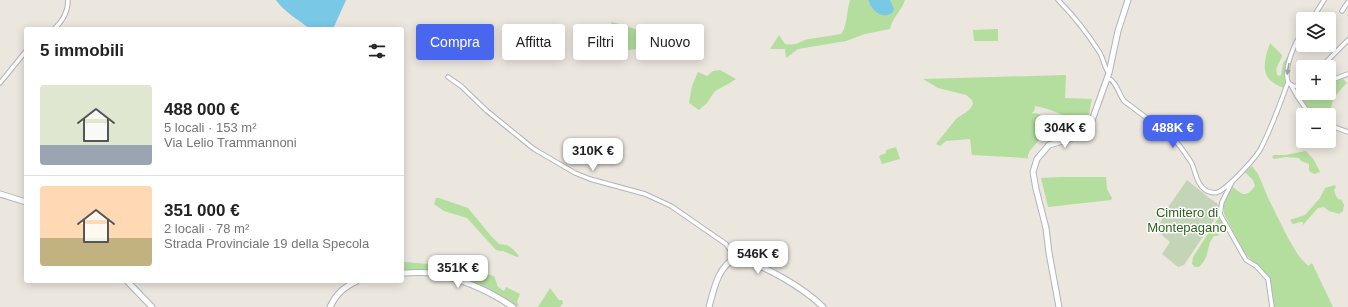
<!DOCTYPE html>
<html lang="it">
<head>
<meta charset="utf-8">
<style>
	:root { --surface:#fff; --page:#f6f6f6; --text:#222; --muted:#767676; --line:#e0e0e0; --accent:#4866ee }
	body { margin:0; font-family:Helvetica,sans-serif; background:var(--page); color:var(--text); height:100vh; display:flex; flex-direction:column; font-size:15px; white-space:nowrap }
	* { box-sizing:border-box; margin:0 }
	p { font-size:13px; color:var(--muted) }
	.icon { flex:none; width:22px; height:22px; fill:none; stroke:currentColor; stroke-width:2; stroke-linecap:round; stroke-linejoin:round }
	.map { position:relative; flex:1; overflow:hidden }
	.drawer { position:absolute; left:24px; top:27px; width:380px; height:256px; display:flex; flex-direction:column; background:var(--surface); border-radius:4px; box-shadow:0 2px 10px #0003 }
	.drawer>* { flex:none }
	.hud { position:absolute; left:416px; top:24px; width:380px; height:36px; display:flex; gap:8px }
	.buttons { position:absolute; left:1296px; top:12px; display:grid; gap:8px }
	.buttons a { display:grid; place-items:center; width:40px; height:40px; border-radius:4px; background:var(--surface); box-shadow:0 2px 10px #0003; font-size:20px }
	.price { position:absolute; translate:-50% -34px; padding:0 9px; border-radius:8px; background:#fff; color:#222; font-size:13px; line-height:26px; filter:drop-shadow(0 1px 2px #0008) }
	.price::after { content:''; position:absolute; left:50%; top:24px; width:12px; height:9px; margin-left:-6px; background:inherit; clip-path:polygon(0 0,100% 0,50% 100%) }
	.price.active { background:var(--accent); color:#fff }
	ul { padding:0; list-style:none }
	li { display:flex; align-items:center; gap:12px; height:100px; padding:0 16px }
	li+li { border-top:1px solid var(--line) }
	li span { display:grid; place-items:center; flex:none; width:112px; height:80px; border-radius:4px; color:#555 }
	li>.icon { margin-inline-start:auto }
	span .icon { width:48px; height:48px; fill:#fffc; stroke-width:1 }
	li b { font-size:17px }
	h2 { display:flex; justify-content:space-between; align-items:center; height:48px; padding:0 16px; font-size:17px }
	.pill { padding:0 14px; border-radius:4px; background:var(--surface); box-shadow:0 2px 10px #0003; font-size:14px; line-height:36px }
	.pill.active { background:var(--accent); color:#fff }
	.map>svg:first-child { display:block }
	.green { fill:#b3de9e }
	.cemetery { fill:#c4d4b6 }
	.water { fill:#78c8e6 }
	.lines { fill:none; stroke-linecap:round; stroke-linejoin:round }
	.minor-casing { stroke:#b1b4bd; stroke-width:5.5 }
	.secondary-casing { stroke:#b1b4bd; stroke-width:7 }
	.minor { stroke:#fff; stroke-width:3.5 }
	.secondary { stroke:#fff; stroke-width:5 }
	.oneway { fill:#a0a0a0 }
	.labels { text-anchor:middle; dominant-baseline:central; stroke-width:3; stroke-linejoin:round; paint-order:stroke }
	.park-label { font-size:13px; fill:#2d631f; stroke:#fff }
</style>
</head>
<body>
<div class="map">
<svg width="1348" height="307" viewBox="0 0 1348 307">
	<rect width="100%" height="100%" fill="#ebe6de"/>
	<g class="green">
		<path d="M 850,0 L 868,0 L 869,4 L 894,8 L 890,0 L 905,0 C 901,12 893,16 890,29 L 865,34 L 846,41 L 798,49 L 786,58 L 785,49 L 770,49 L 779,35 L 785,44 C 800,46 798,41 809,39 C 820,37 831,36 841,34 C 847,28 847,9 850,0 Z"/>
		<path d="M 611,22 L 624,25 L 645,33 L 650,52 L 636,49 L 617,52 L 614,32 Z"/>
		<path d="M 998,29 L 998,41 L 974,41 L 973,30 Z"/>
		<path d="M 672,39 C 684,40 691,40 699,51 L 688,54 L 664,40 Z"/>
		<path d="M 1270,43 L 1282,55 C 1281,63 1273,67 1278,76 L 1281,75 L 1283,63 L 1290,53 L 1287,65 L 1284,88 C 1259,80 1263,63 1270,43 Z"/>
		<path d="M 720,70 L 736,79 L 728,84 L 715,91 L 707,103 L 699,110 L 689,103 L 692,86 L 698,72 L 707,76 L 713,71 Z"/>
		<path d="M 1066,75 L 1065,98 L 1092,99 L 1089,114 L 1087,122 L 1083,125 C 1069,117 1051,109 1035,106 L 1034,111 L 1032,113 C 1039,113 1042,116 1048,118 C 1058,121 1072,127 1083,128 L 1076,133 C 1069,125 1051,129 1043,135 C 1040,138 1037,142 1035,145 C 1031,149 1027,153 1028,159 L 1025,158 L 972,155 L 970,139 L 946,141 L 940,146 L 936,144 L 956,119 C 963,113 969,113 973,104 L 972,100 L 966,95 L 938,88 L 923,79 Z"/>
		<path d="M 1343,79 L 1347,83 C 1333,97 1326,106 1336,125 L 1329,124 L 1329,115 L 1313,115 L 1307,110 L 1294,89 L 1303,89 L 1303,93 L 1329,93 L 1329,83 Z"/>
		<path d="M 896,147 L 900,159 L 882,164 L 879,156 L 886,153 L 886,150 Z"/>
		<path d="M 1306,151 L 1314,160 L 1320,172 L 1314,174 L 1309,171 L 1309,164 L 1301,161 L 1299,158 L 1286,157 L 1274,159 L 1272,157 L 1274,155 L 1285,155 Z"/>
		<path d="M 1252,166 L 1258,174 L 1269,200 L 1288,238 L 1298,255 L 1308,266 L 1312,263 L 1333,307 L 1274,307 L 1270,278 L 1245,254 L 1224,214 L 1224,206 L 1227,194 L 1233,187 C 1242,195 1246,198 1255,186 L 1253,180 L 1245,172 Z"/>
		<path d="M 1060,177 L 1106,177 L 1107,189 L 1112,198 L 1111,200 L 1048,207 L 1041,178 Z"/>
		<path d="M 1335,185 L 1336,187 L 1334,190 L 1336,196 L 1339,200 L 1341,199 L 1344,205 L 1343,211 L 1339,214 L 1329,211 L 1324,207 L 1318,208 L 1303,225 L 1303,222 L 1301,222 L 1293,224 L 1290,220 L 1305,215 L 1320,198 L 1325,188 Z"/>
		<path d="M 436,198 L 439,198 L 468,208 L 491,236 L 499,244 L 507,245 L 513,249 L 519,256 L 517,257 L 503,251 L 500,251 L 496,250 L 467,218 L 444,211 L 434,204 Z"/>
		<path d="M 1219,217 L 1221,217 L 1225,226 L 1221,227 L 1218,236 L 1214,236 C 1205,247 1211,256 1199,267 L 1195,267 L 1192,264 L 1193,257 Z"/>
		<path d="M 405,262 L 452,266 L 494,276 L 498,287 L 504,291 L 506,287 L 520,294 L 517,302 L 519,306 L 515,306 L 481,286 L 437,272 L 402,270 L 402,263 Z"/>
		<path d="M 550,288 L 559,300 L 562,300 L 563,303 L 560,307 L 538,307 Z"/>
	</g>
	<path class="cemetery" d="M 1187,180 L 1208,197 L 1219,205 L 1215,212 L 1218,214 L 1184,265 L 1178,267 L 1162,254 L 1170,242 L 1162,235 L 1158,227 L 1167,209 Z"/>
	<g class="water">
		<path d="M 276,0 L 346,0 L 333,29 L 310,29 C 299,20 284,12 276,0 Z"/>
		<path d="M 868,0 L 890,0 L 894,8 L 893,12 C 883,21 871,10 868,0 Z"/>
	</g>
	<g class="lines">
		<defs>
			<g id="minor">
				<path d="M 1058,0 C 1074,16 1088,34 1100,53 C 1104,60 1104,68 1109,73"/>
				<path d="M 1342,11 L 1348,2"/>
				<path d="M 1312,19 L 1324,0"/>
				<path d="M 54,29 C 63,21 68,12 68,0"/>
				<path d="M 1321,67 L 1348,40"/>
				<path d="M 448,77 L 461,86 L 487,111 L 534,149 L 575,173 L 590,179 L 645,194 L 671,206 L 726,244 L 736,258"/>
				<path d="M 1108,78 C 1117,82 1118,93 1124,101 L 1172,137 C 1179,144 1185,153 1191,162 C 1196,171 1196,185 1207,191 C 1210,192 1215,194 1218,192 C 1228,188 1256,158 1261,148 C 1272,127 1280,104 1288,82"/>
				<path d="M 1329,81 L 1348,74"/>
				<path d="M 1288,82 C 1283,69 1295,42 1303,31"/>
				<path d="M 0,83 L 26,51"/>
				<path d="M 1290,84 L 1293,86 L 1303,87"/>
				<path d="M 1291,85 L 1297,96 L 1310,115"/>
				<path d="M 1329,125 L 1348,132"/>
				<path d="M 1232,182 L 1222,202 L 1220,214 L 1246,260 L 1256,266 L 1268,279 L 1272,307"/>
			</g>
			<g id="secondary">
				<path d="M 0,194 L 26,202"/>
				<path d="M 402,273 C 411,273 421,272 430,273 C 460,278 488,290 513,307"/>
				<path d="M 127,281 L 152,307"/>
				<path d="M 330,307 C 336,294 344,287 357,281"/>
				<path d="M 709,307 C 714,289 718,266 736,258 C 763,264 804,288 823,307"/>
				<path d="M 1059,307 L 1049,253 L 1046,228 L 1036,189 L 1033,172 L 1037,159 L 1049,145 L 1080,136 L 1086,132 L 1090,126 L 1109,73 L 1118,31 L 1128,0"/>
			</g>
		</defs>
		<use href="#minor" class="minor-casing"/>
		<use href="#secondary" class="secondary-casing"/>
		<use href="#minor" class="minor"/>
		<use href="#secondary" class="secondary"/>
	</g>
	<defs><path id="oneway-solid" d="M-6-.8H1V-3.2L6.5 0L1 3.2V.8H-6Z"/></defs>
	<use class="oneway" href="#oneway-solid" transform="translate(1288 69) rotate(99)"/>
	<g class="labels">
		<g class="park-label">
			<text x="1187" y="212">Cimitero di<tspan x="1187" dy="15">Montepagano</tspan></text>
		</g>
	</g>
</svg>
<div class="buttons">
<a><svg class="icon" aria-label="layers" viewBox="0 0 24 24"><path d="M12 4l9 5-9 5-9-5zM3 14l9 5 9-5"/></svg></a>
<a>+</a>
<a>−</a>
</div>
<b class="price" style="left:1065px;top:149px">304K €</b>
<b class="price active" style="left:1173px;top:149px">488K €</b>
<b class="price" style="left:593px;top:172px">310K €</b>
<b class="price" style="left:758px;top:275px">546K €</b>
<b class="price" style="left:458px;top:289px">351K €</b>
<div class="hud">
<a class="pill active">Compra</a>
<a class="pill">Affitta</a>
<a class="pill">Filtri</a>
<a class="pill">Nuovo</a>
</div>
<section class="drawer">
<h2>5 immobili<svg class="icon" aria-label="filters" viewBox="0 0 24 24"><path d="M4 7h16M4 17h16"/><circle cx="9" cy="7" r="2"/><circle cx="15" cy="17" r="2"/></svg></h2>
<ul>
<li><span style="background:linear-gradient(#dfe7d0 75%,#9aa5b1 0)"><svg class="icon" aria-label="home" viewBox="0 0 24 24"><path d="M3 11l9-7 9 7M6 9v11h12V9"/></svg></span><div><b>488 000 €</b><p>5 locali · 153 m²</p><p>Via Lelio Trammannoni</p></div></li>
<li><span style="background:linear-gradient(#ffd9b3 65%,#c2b280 0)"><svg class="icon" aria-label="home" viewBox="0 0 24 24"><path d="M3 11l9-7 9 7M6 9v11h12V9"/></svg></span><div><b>351 000 €</b><p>2 locali · 78 m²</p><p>Strada Provinciale 19 della Specola</p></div></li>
</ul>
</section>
</div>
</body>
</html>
